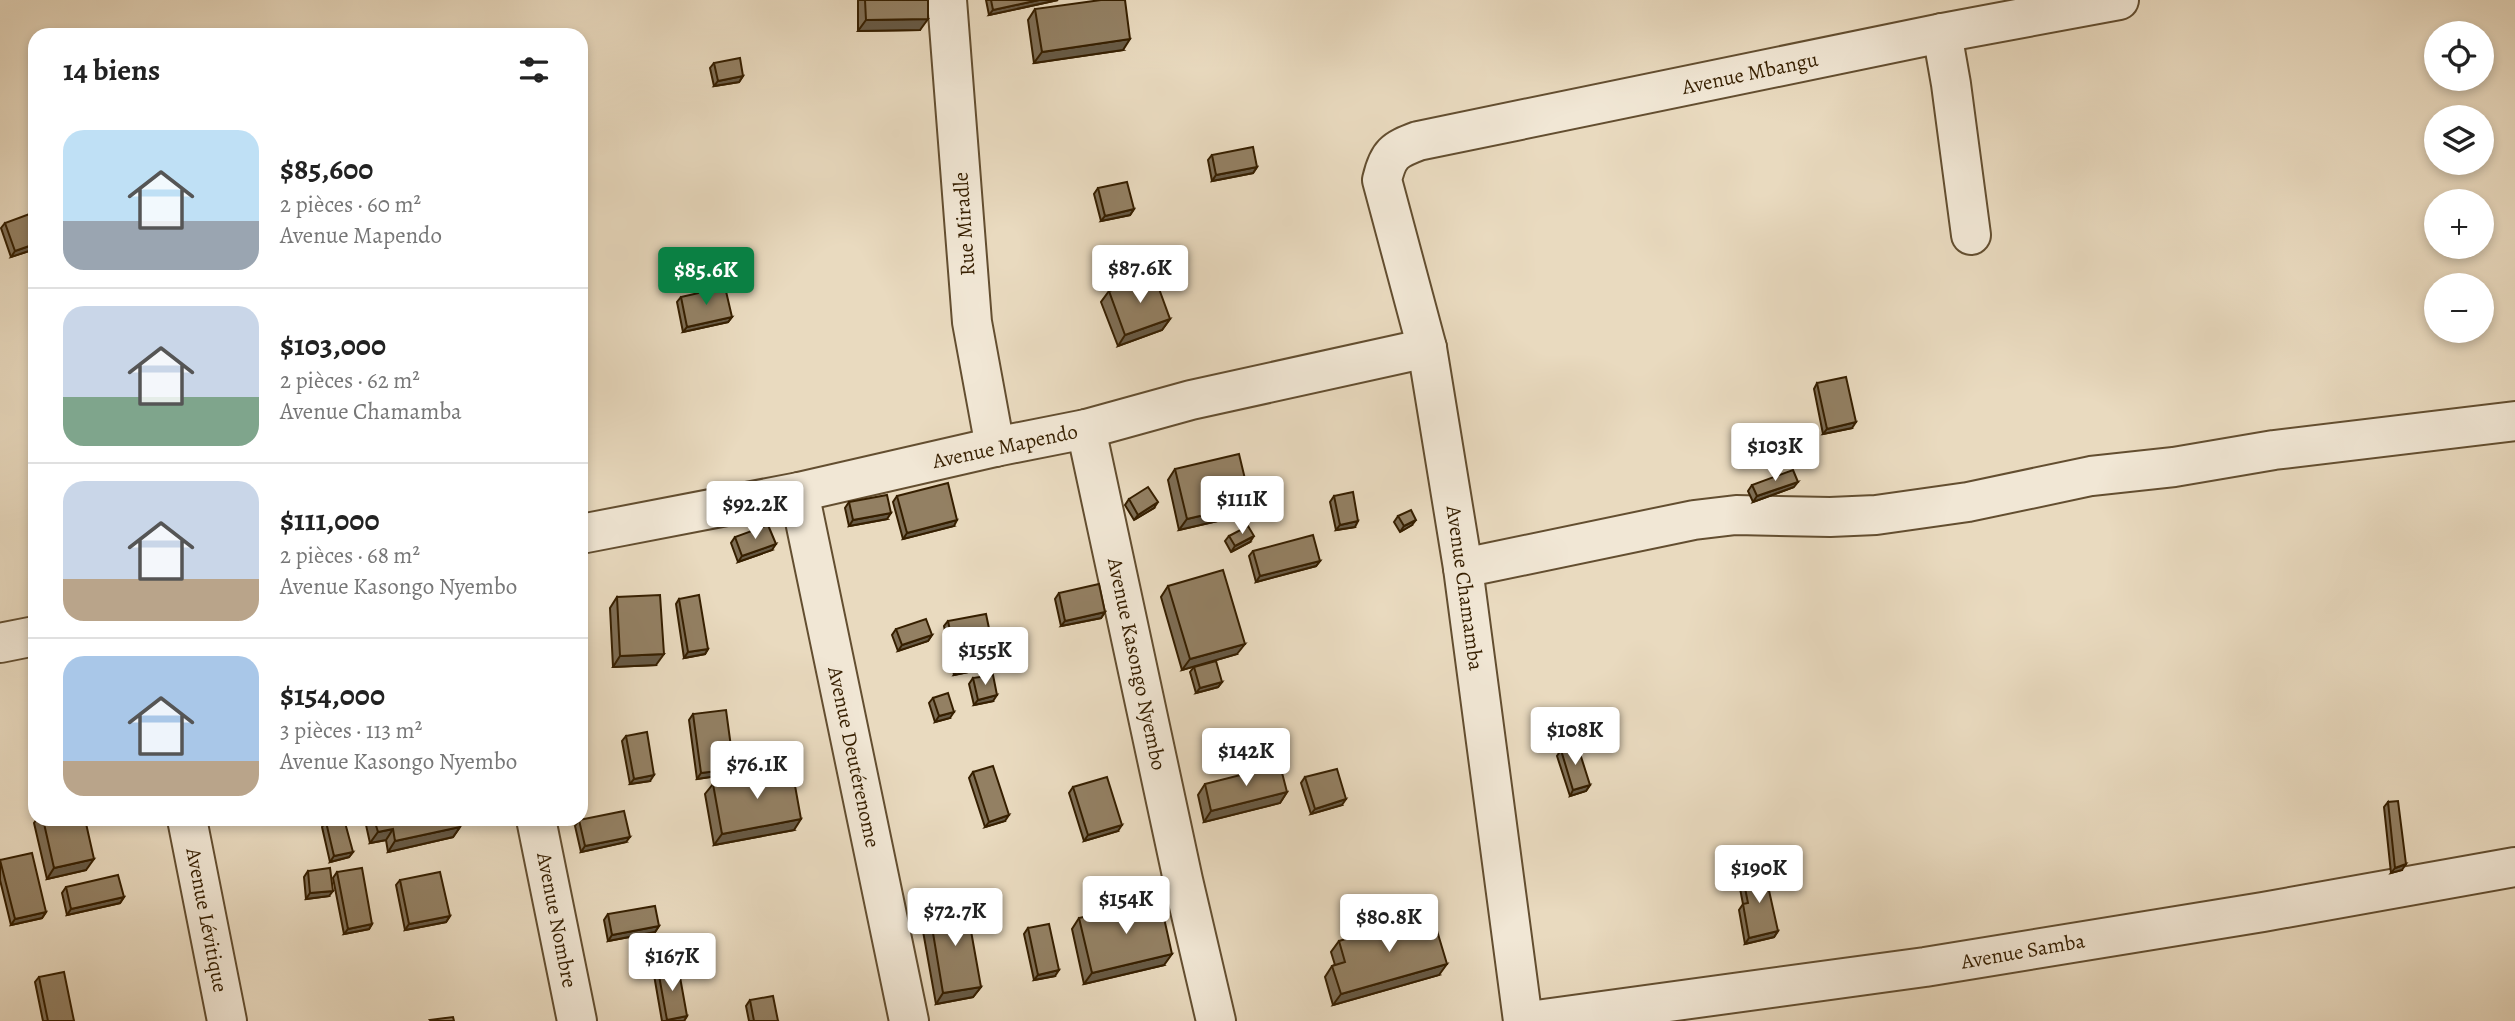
<!DOCTYPE html>
<html lang="fr">
<head>
<meta charset="utf-8">
<style>
	:root { --surface:#fff; --page:#f2f2f2; --text:#222; --muted:#767676; --line:#e0e0e0; --accent:#0b8043 }
	body { margin:0; font-family:Alegreya,serif; background:var(--page); color:var(--text); height:100vh; display:flex; flex-direction:column; font-size:26px; white-space:nowrap }
	* { box-sizing:border-box; margin:0 }
	p { font-size:23px; color:var(--muted) }
	.icon { flex:none; width:38px; height:38px; fill:none; stroke:currentColor; stroke-width:2; stroke-linecap:round; stroke-linejoin:round }
	.map { position:relative; flex:1; overflow:hidden }
	.side { position:absolute; left:28px; top:28px; width:560px; height:798px; display:flex; flex-direction:column; background:var(--surface); border-radius:21px; box-shadow:0 4px 10px #0003 }
	.side>* { flex:none }
	.tools { position:absolute; left:2424px; top:21px; display:grid; gap:14px }
	.tools a { display:grid; place-items:center; width:70px; height:70px; border-radius:50%; background:var(--surface); box-shadow:0 4px 10px #0003; font-size:35px }
	.price { position:absolute; translate:-50% -60px; padding:0 16px; border-radius:7px; background:#fff; color:#222; font-size:23px; line-height:46px; filter:drop-shadow(0 2px 4px #0008) }
	.price::after { content:''; position:absolute; left:50%; top:42px; width:21px; height:16px; margin-left:-10px; background:inherit; clip-path:polygon(0 0,100% 0,50% 100%) }
	.price.on { background:var(--accent); color:#fff }
	ul { padding:0; list-style:none }
	li { display:flex; align-items:center; gap:21px; height:175px; padding:0 35px }
	li+li { border-top:2px solid var(--line) }
	li span { display:grid; place-items:center; flex:none; width:196px; height:140px; border-radius:21px; color:#555 }
	li>.icon { margin-inline-start:auto }
	span .icon { width:84px; height:84px; fill:#fffc; stroke-width:1 }
	li b { font-size:30px }
	h2 { display:flex; justify-content:space-between; align-items:center; height:84px; padding:0 35px; font-size:30px }
	.map>svg:first-child { display:block }
	.lines { fill:none; stroke-linecap:round; stroke-linejoin:round }
	.minor-casing { stroke:#634e30; stroke-width:42 }
	.minor { stroke:#f1e7d5; stroke-width:38 }
	.wall { fill:#7e6e55; stroke:#361f00; stroke-width:2 }
	.shaded-wall { fill:#675a45; stroke:#361f00; stroke-width:2 }
	.building { fill:#938063; stroke:#361f00; stroke-width:2 }
	.labels { text-anchor:middle; dominant-baseline:central; stroke-width:5; stroke-linejoin:round; paint-order:stroke }
	.street-label { font-size:21px; fill:#361f00; stroke:#f1e7d5 }
</style>
</head>
<body>
<div class="map">
<svg width="2515" height="1021" viewBox="0 0 2515 1021">
	<rect width="100%" height="100%" fill="#e9dabf"/>
	<filter id="stains"><feTurbulence type="fractalNoise" baseFrequency=".00286" numOctaves="4"/><feColorMatrix values="0 0 0 0 .2 0 0 0 0 .09 0 0 0 0 .02 0 0 0 .5 -.17"/></filter>
	<radialGradient id="worn" r=".72"><stop offset=".6" stop-color="#630" stop-opacity="0"/><stop offset="1" stop-color="#630" stop-opacity=".3"/></radialGradient>
	<g class="lines">
		<defs>
			<g id="minor">
				<path d="M 947,0 L 972,322 L 995,447"/>
				<path d="M 1942,33 L 1951,84 L 1971,235"/>
				<path d="M 1086,429 L 1183,880 L 1216,1021"/>
				<path d="M 799,492 L 909,1021"/>
				<path d="M 581,534 L 799,492 L 995,447 L 1086,429 L 1191,400 L 1427,348"/>
				<path d="M 1463,568 L 1694,520 L 1736,515 L 1830,517 L 1876,515 L 1968,502 L 2091,476 L 2174,467 L 2274,450 L 2515,421"/>
				<path d="M 0,643 L 35,636"/>
				<path d="M 187,819 L 227,1021"/>
				<path d="M 536,819 L 577,1021"/>
				<path d="M 1523,1021 L 1463,568 L 1427,348 L 1382,180 C 1388,154 1394,150 1418,141 L 1942,33 L 2119,0"/>
				<path d="M 1529,1021 L 1925,967 L 2263,912 L 2515,867"/>
			</g>
		</defs>
		<use href="#minor" class="minor-casing"/>
		<use href="#minor" class="minor"/>
	</g>
	<g class="wall">
		<path d="M 858,0 L 928,0 L 920,30 L 858,31 Z"/>
		<path d="M 986,0 L 1058,0 L 989,15 Z"/>
		<path d="M 1035,9 L 1123,50 L 1034,63 L 1028,20 Z"/>
		<path d="M 714,63 L 743,76 L 739,82 L 714,86 L 710,68 Z"/>
		<path d="M 1212,155 L 1257,167 L 1253,173 L 1212,181 L 1208,160 Z"/>
		<path d="M 1098,188 L 1134,209 L 1130,215 L 1101,221 L 1094,194 Z"/>
		<path d="M 5,223 L 35,249 L 11,257 L 1,228 Z"/>
		<path d="M 1109,291 L 1170,319 L 1162,330 L 1118,346 L 1101,302 Z"/>
		<path d="M 681,297 L 732,317 L 728,322 L 683,332 L 677,302 Z"/>
		<path d="M 1817,383 L 1852,428 L 1823,434 L 1814,389 Z"/>
		<path d="M 1175,469 L 1251,504 L 1243,515 L 1179,530 L 1168,480 Z"/>
		<path d="M 1752,485 L 1794,487 L 1753,502 L 1748,491 Z"/>
		<path d="M 897,496 L 954,526 L 903,539 L 893,502 Z"/>
		<path d="M 1334,496 L 1355,527 L 1336,530 L 1330,502 Z"/>
		<path d="M 1129,499 L 1154,508 L 1134,520 L 1125,505 Z"/>
		<path d="M 849,502 L 887,519 L 849,526 L 845,508 Z"/>
		<path d="M 1398,516 L 1412,525 L 1400,532 L 1394,522 Z"/>
		<path d="M 1229,536 L 1250,542 L 1231,552 L 1225,541 Z"/>
		<path d="M 735,537 L 772,550 L 738,562 L 731,543 Z"/>
		<path d="M 1253,551 L 1320,561 L 1316,566 L 1256,582 L 1249,556 Z"/>
		<path d="M 1168,586 L 1237,654 L 1182,670 L 1161,597 Z"/>
		<path d="M 1059,593 L 1105,612 L 1101,618 L 1061,626 L 1055,599 Z"/>
		<path d="M 617,597 L 656,665 L 613,667 L 610,608 Z"/>
		<path d="M 679,599 L 708,649 L 705,654 L 684,658 L 676,604 Z"/>
		<path d="M 948,621 L 996,662 L 992,667 L 954,675 L 944,626 Z"/>
		<path d="M 896,629 L 932,635 L 928,641 L 898,651 L 892,635 Z"/>
		<path d="M 1194,667 L 1222,682 L 1218,687 L 1196,693 L 1190,672 Z"/>
		<path d="M 973,678 L 993,701 L 974,705 L 969,684 Z"/>
		<path d="M 933,698 L 950,718 L 935,722 L 929,703 Z"/>
		<path d="M 693,714 L 730,774 L 697,779 L 689,720 Z"/>
		<path d="M 626,736 L 650,781 L 630,784 L 622,741 Z"/>
		<path d="M 1561,750 L 1590,785 L 1586,791 L 1570,796 L 1557,756 Z"/>
		<path d="M 973,772 L 1005,821 L 985,827 L 969,778 Z"/>
		<path d="M 1305,777 L 1342,805 L 1311,814 L 1301,783 Z"/>
		<path d="M 713,784 L 794,830 L 714,845 L 705,794 Z"/>
		<path d="M 1205,784 L 1287,792 L 1280,803 L 1204,822 L 1198,795 Z"/>
		<path d="M 1073,787 L 1118,831 L 1084,841 L 1069,793 Z"/>
		<path d="M 2388,802 L 2402,870 L 2391,873 L 2384,807 Z"/>
		<path d="M 37,819 L 85,819 L 86,870 L 47,879 L 34,823 Z"/>
		<path d="M 370,819 L 459,819 L 460,827 L 453,837 L 388,852 L 386,840 L 370,843 L 366,825 Z"/>
		<path d="M 579,820 L 626,842 L 581,852 L 575,826 Z"/>
		<path d="M 326,822 L 353,852 L 349,857 L 330,862 L 322,827 Z"/>
		<path d="M 0,860 L 46,912 L 42,918 L 11,925 L 0,880 Z"/>
		<path d="M 308,871 L 329,896 L 306,899 L 304,877 Z"/>
		<path d="M 337,872 L 372,924 L 369,929 L 344,934 L 333,878 Z"/>
		<path d="M 1742,873 L 1778,931 L 1774,937 L 1745,944 L 1739,910 L 1743,904 L 1738,878 Z"/>
		<path d="M 400,880 L 450,916 L 446,922 L 405,930 L 396,885 Z"/>
		<path d="M 66,887 L 124,897 L 120,903 L 67,915 L 62,893 Z"/>
		<path d="M 929,909 L 981,987 L 973,997 L 936,1004 L 921,920 Z"/>
		<path d="M 608,914 L 659,926 L 655,932 L 608,941 L 604,920 Z"/>
		<path d="M 1079,918 L 1164,965 L 1084,984 L 1072,929 Z"/>
		<path d="M 1028,928 L 1055,976 L 1034,980 L 1024,934 Z"/>
		<path d="M 1339,941 L 1439,975 L 1333,1005 L 1325,977 L 1332,966 L 1335,965 L 1331,952 Z"/>
		<path d="M 640,942 L 672,953 L 668,959 L 640,965 L 636,948 Z"/>
		<path d="M 658,970 L 687,1016 L 684,1021 L 662,1021 L 654,975 Z"/>
		<path d="M 39,977 L 74,1021 L 43,1021 L 35,982 Z"/>
		<path d="M 750,1000 L 778,1021 L 749,1021 L 746,1006 Z"/>
	</g>
	<g class="shaded-wall">
		<path d="M 1039,0 L 1058,0 L 989,15 L 993,10 Z"/>
		<path d="M 928,19 L 920,30 L 858,31 L 866,20 Z"/>
		<path d="M 1130,39 L 1123,50 L 1034,63 L 1042,52 Z"/>
		<path d="M 743,76 L 739,82 L 714,86 L 718,81 Z"/>
		<path d="M 1257,167 L 1253,173 L 1212,181 L 1216,175 Z"/>
		<path d="M 1134,209 L 1130,215 L 1101,221 L 1105,216 Z"/>
		<path d="M 35,244 L 35,249 L 11,257 L 15,251 Z"/>
		<path d="M 732,317 L 728,322 L 683,332 L 687,327 Z"/>
		<path d="M 1170,319 L 1162,330 L 1118,346 L 1125,335 Z"/>
		<path d="M 1856,422 L 1852,428 L 1823,434 L 1827,429 Z"/>
		<path d="M 1798,482 L 1794,487 L 1753,502 L 1757,496 Z"/>
		<path d="M 1158,502 L 1154,508 L 1134,520 L 1138,515 Z"/>
		<path d="M 1251,504 L 1243,515 L 1179,530 L 1187,519 Z"/>
		<path d="M 891,513 L 887,519 L 849,526 L 853,520 Z"/>
		<path d="M 957,520 L 954,526 L 903,539 L 907,533 Z"/>
		<path d="M 1416,520 L 1412,525 L 1400,532 L 1404,526 Z"/>
		<path d="M 1358,521 L 1355,527 L 1336,530 L 1340,525 Z"/>
		<path d="M 1254,536 L 1250,542 L 1231,552 L 1235,546 Z"/>
		<path d="M 776,544 L 772,550 L 738,562 L 742,556 Z"/>
		<path d="M 1320,561 L 1316,566 L 1256,582 L 1260,576 Z"/>
		<path d="M 1105,612 L 1101,618 L 1061,626 L 1065,621 Z"/>
		<path d="M 932,635 L 928,641 L 898,651 L 902,645 Z"/>
		<path d="M 1245,644 L 1237,654 L 1182,670 L 1190,659 Z"/>
		<path d="M 708,649 L 705,654 L 684,658 L 688,652 Z"/>
		<path d="M 664,654 L 656,665 L 613,667 L 620,656 Z"/>
		<path d="M 996,662 L 992,667 L 954,675 L 958,670 Z"/>
		<path d="M 1222,682 L 1218,687 L 1196,693 L 1200,688 Z"/>
		<path d="M 997,695 L 993,701 L 974,705 L 978,700 Z"/>
		<path d="M 954,712 L 950,718 L 935,722 L 939,716 Z"/>
		<path d="M 734,769 L 730,774 L 697,779 L 701,773 Z"/>
		<path d="M 654,775 L 650,781 L 630,784 L 634,779 Z"/>
		<path d="M 1590,785 L 1586,791 L 1570,796 L 1573,790 Z"/>
		<path d="M 1287,792 L 1280,803 L 1204,822 L 1211,811 Z"/>
		<path d="M 1346,799 L 1342,805 L 1311,814 L 1315,809 Z"/>
		<path d="M 1009,815 L 1005,821 L 985,827 L 989,822 Z"/>
		<path d="M 801,819 L 794,830 L 714,845 L 722,834 Z"/>
		<path d="M 1122,825 L 1118,831 L 1084,841 L 1088,835 Z"/>
		<path d="M 460,827 L 453,837 L 388,852 L 395,841 Z"/>
		<path d="M 393,829 L 386,840 L 370,843 L 378,832 Z"/>
		<path d="M 630,837 L 626,842 L 581,852 L 585,846 Z"/>
		<path d="M 353,852 L 349,857 L 330,862 L 334,856 Z"/>
		<path d="M 94,859 L 86,870 L 47,879 L 54,868 Z"/>
		<path d="M 2406,864 L 2402,870 L 2391,873 L 2395,868 Z"/>
		<path d="M 333,891 L 329,896 L 306,899 L 310,893 Z"/>
		<path d="M 124,897 L 120,903 L 67,915 L 71,909 Z"/>
		<path d="M 46,912 L 42,918 L 11,925 L 15,919 Z"/>
		<path d="M 450,916 L 446,922 L 405,930 L 409,924 Z"/>
		<path d="M 372,924 L 369,929 L 344,934 L 348,929 Z"/>
		<path d="M 659,926 L 655,932 L 608,941 L 612,935 Z"/>
		<path d="M 1778,931 L 1774,937 L 1745,944 L 1749,938 Z"/>
		<path d="M 672,953 L 668,959 L 640,965 L 644,959 Z"/>
		<path d="M 1172,954 L 1164,965 L 1084,984 L 1092,973 Z"/>
		<path d="M 1447,964 L 1439,975 L 1333,1005 L 1341,994 Z"/>
		<path d="M 1059,970 L 1055,976 L 1034,980 L 1038,975 Z"/>
		<path d="M 981,987 L 973,997 L 936,1004 L 943,993 Z"/>
		<path d="M 687,1016 L 684,1021 L 666,1021 L 667,1020 Z"/>
	</g>
	<g class="building">
		<path d="M 865,0 L 928,0 L 928,19 L 866,20 Z"/>
		<path d="M 991,0 L 1039,0 L 993,10 Z"/>
		<path d="M 1101,0 L 1125,0 L 1130,39 L 1042,52 L 1035,9 Z"/>
		<path d="M 740,58 L 743,76 L 718,81 L 714,63 Z"/>
		<path d="M 1253,147 L 1257,167 L 1216,175 L 1212,155 Z"/>
		<path d="M 1127,182 L 1134,209 L 1105,216 L 1098,188 Z"/>
		<path d="M 35,212 L 35,244 L 15,251 L 5,223 Z"/>
		<path d="M 1154,275 L 1170,319 L 1125,335 L 1109,291 Z"/>
		<path d="M 725,287 L 732,317 L 687,327 L 681,297 Z"/>
		<path d="M 1846,377 L 1856,422 L 1827,429 L 1817,383 Z"/>
		<path d="M 1239,454 L 1251,504 L 1187,519 L 1175,469 Z"/>
		<path d="M 1793,470 L 1798,482 L 1757,496 L 1752,485 Z"/>
		<path d="M 948,483 L 957,520 L 907,533 L 897,496 Z"/>
		<path d="M 1148,487 L 1158,502 L 1138,515 L 1129,499 Z"/>
		<path d="M 1353,492 L 1358,521 L 1340,525 L 1334,496 Z"/>
		<path d="M 887,495 L 891,513 L 853,520 L 849,502 Z"/>
		<path d="M 1411,510 L 1416,520 L 1404,526 L 1398,516 Z"/>
		<path d="M 768,525 L 776,544 L 742,556 L 735,537 Z"/>
		<path d="M 1248,526 L 1254,536 L 1235,546 L 1229,536 Z"/>
		<path d="M 1313,535 L 1320,561 L 1260,576 L 1253,551 Z"/>
		<path d="M 1223,570 L 1245,644 L 1190,659 L 1168,586 Z"/>
		<path d="M 1099,584 L 1105,612 L 1065,621 L 1059,593 Z"/>
		<path d="M 660,595 L 664,654 L 620,656 L 617,597 Z"/>
		<path d="M 699,595 L 708,649 L 688,652 L 679,599 Z"/>
		<path d="M 986,614 L 996,662 L 958,670 L 948,621 Z"/>
		<path d="M 926,619 L 932,635 L 902,645 L 896,629 Z"/>
		<path d="M 1216,661 L 1222,682 L 1200,688 L 1194,667 Z"/>
		<path d="M 993,675 L 997,695 L 978,700 L 973,678 Z"/>
		<path d="M 948,693 L 954,712 L 939,716 L 933,698 Z"/>
		<path d="M 726,710 L 734,769 L 701,773 L 693,714 Z"/>
		<path d="M 647,732 L 654,775 L 634,779 L 626,736 Z"/>
		<path d="M 1577,744 L 1590,785 L 1573,790 L 1561,750 Z"/>
		<path d="M 1280,765 L 1287,792 L 1211,811 L 1205,784 Z"/>
		<path d="M 993,766 L 1009,815 L 989,822 L 973,772 Z"/>
		<path d="M 792,769 L 801,819 L 722,834 L 713,784 Z"/>
		<path d="M 1337,769 L 1346,799 L 1315,809 L 1305,777 Z"/>
		<path d="M 1107,777 L 1122,825 L 1088,835 L 1073,787 Z"/>
		<path d="M 2398,801 L 2406,864 L 2395,868 L 2388,802 Z"/>
		<path d="M 624,811 L 630,837 L 585,846 L 579,820 Z"/>
		<path d="M 43,819 L 85,819 L 94,859 L 54,868 Z"/>
		<path d="M 340,819 L 344,819 L 353,852 L 334,856 L 326,822 Z"/>
		<path d="M 374,819 L 459,819 L 460,827 L 395,841 L 393,829 L 378,832 Z"/>
		<path d="M 32,853 L 46,912 L 15,919 L 0,860 Z"/>
		<path d="M 330,868 L 333,891 L 310,893 L 308,871 Z"/>
		<path d="M 362,868 L 372,924 L 348,929 L 337,872 Z"/>
		<path d="M 1764,868 L 1778,931 L 1749,938 L 1743,904 L 1748,903 L 1742,873 Z"/>
		<path d="M 440,872 L 450,916 L 409,924 L 400,880 Z"/>
		<path d="M 118,875 L 124,897 L 71,909 L 66,887 Z"/>
		<path d="M 1160,900 L 1172,954 L 1092,973 L 1079,918 Z"/>
		<path d="M 966,903 L 981,987 L 943,993 L 929,909 Z"/>
		<path d="M 655,906 L 659,926 L 612,935 L 608,914 Z"/>
		<path d="M 1432,914 L 1447,964 L 1341,994 L 1332,966 L 1345,962 L 1339,941 Z"/>
		<path d="M 1049,924 L 1059,970 L 1038,975 L 1028,928 Z"/>
		<path d="M 667,936 L 672,953 L 644,959 L 640,942 Z"/>
		<path d="M 678,966 L 687,1016 L 667,1020 L 658,970 Z"/>
		<path d="M 64,972 L 74,1021 L 48,1021 L 39,977 Z"/>
		<path d="M 773,996 L 778,1021 L 754,1021 L 750,1000 Z"/>
		<path d="M 453,1017 L 454,1021 L 431,1021 L 430,1020 Z"/>
	</g>
	<g class="labels">
		<g class="street-label">
			<text transform="translate(1750 73) rotate(-12)">Avenue Mbangu</text>
			<text transform="translate(964 224) rotate(-94)">Rue Miradle</text>
			<text transform="translate(1005 446) rotate(-12)">Avenue Mapendo</text>
			<text transform="translate(1465 588) rotate(82)">Avenue Chamamba</text>
			<text transform="translate(1137 664) rotate(78)">Avenue Kasongo Nyembo</text>
			<text transform="translate(854 757) rotate(78)">Avenue Deutérenome</text>
			<text transform="translate(207 920) rotate(79)">Avenue Lévitique</text>
			<text transform="translate(557 920) rotate(79)">Avenue Nombre</text>
			<text transform="translate(2023 951) rotate(-10)">Avenue Samba</text>
		</g>
	</g>
	<rect width="100%" height="100%" filter="url(#stains)"/>
	<rect width="100%" height="100%" fill="url(#worn)"/>
</svg>
<div class="tools">
<a><svg class="icon" aria-label="locate" viewBox="0 0 24 24"><circle cx="12" cy="12" r="6"/><path d="M12 2v4M12 18v4M2 12h4M18 12h4"/></svg></a>
<a><svg class="icon" aria-label="layers" viewBox="0 0 24 24"><path d="M12 4l9 5-9 5-9-5zM3 14l9 5 9-5"/></svg></a>
<a>+</a>
<a>−</a>
</div>
<b class="price" style="left:1140px;top:305px">$87.6K</b>
<b class="price on" style="left:706px;top:307px">$85.6K</b>
<b class="price" style="left:1775px;top:483px">$103K</b>
<b class="price" style="left:1242px;top:536px">$111K</b>
<b class="price" style="left:755px;top:541px">$92.2K</b>
<b class="price" style="left:985px;top:687px">$155K</b>
<b class="price" style="left:1575px;top:767px">$108K</b>
<b class="price" style="left:1246px;top:788px">$142K</b>
<b class="price" style="left:757px;top:801px">$76.1K</b>
<b class="price" style="left:1759px;top:905px">$190K</b>
<b class="price" style="left:1126px;top:936px">$154K</b>
<b class="price" style="left:955px;top:948px">$72.7K</b>
<b class="price" style="left:1389px;top:954px">$80.8K</b>
<b class="price" style="left:672px;top:993px">$167K</b>
<section class="side">
<h2>14 biens<svg class="icon" aria-label="filters" viewBox="0 0 24 24"><path d="M4 7h16M4 17h16"/><circle cx="9" cy="7" r="2"/><circle cx="15" cy="17" r="2"/></svg></h2>
<ul>
<li><span style="background:linear-gradient(#bfe0f5 65%,#9aa5b1 0)"><svg class="icon" aria-label="home" viewBox="0 0 24 24"><path d="M3 11l9-7 9 7M6 9v11h12V9"/></svg></span><div><b>$85,600</b><p>2 pièces · 60 m²</p><p>Avenue Mapendo</p></div></li>
<li><span style="background:linear-gradient(#c9d6e8 65%,#7fa58c 0)"><svg class="icon" aria-label="home" viewBox="0 0 24 24"><path d="M3 11l9-7 9 7M6 9v11h12V9"/></svg></span><div><b>$103,000</b><p>2 pièces · 62 m²</p><p>Avenue Chamamba</p></div></li>
<li><span style="background:linear-gradient(#c9d6e8 70%,#b9a48a 0)"><svg class="icon" aria-label="home" viewBox="0 0 24 24"><path d="M3 11l9-7 9 7M6 9v11h12V9"/></svg></span><div><b>$111,000</b><p>2 pièces · 68 m²</p><p>Avenue Kasongo Nyembo</p></div></li>
<li><span style="background:linear-gradient(#a9c7e8 75%,#b9a48a 0)"><svg class="icon" aria-label="home" viewBox="0 0 24 24"><path d="M3 11l9-7 9 7M6 9v11h12V9"/></svg></span><div><b>$154,000</b><p>3 pièces · 113 m²</p><p>Avenue Kasongo Nyembo</p></div></li>
</ul>
</section>
</div>
</body>
</html>
